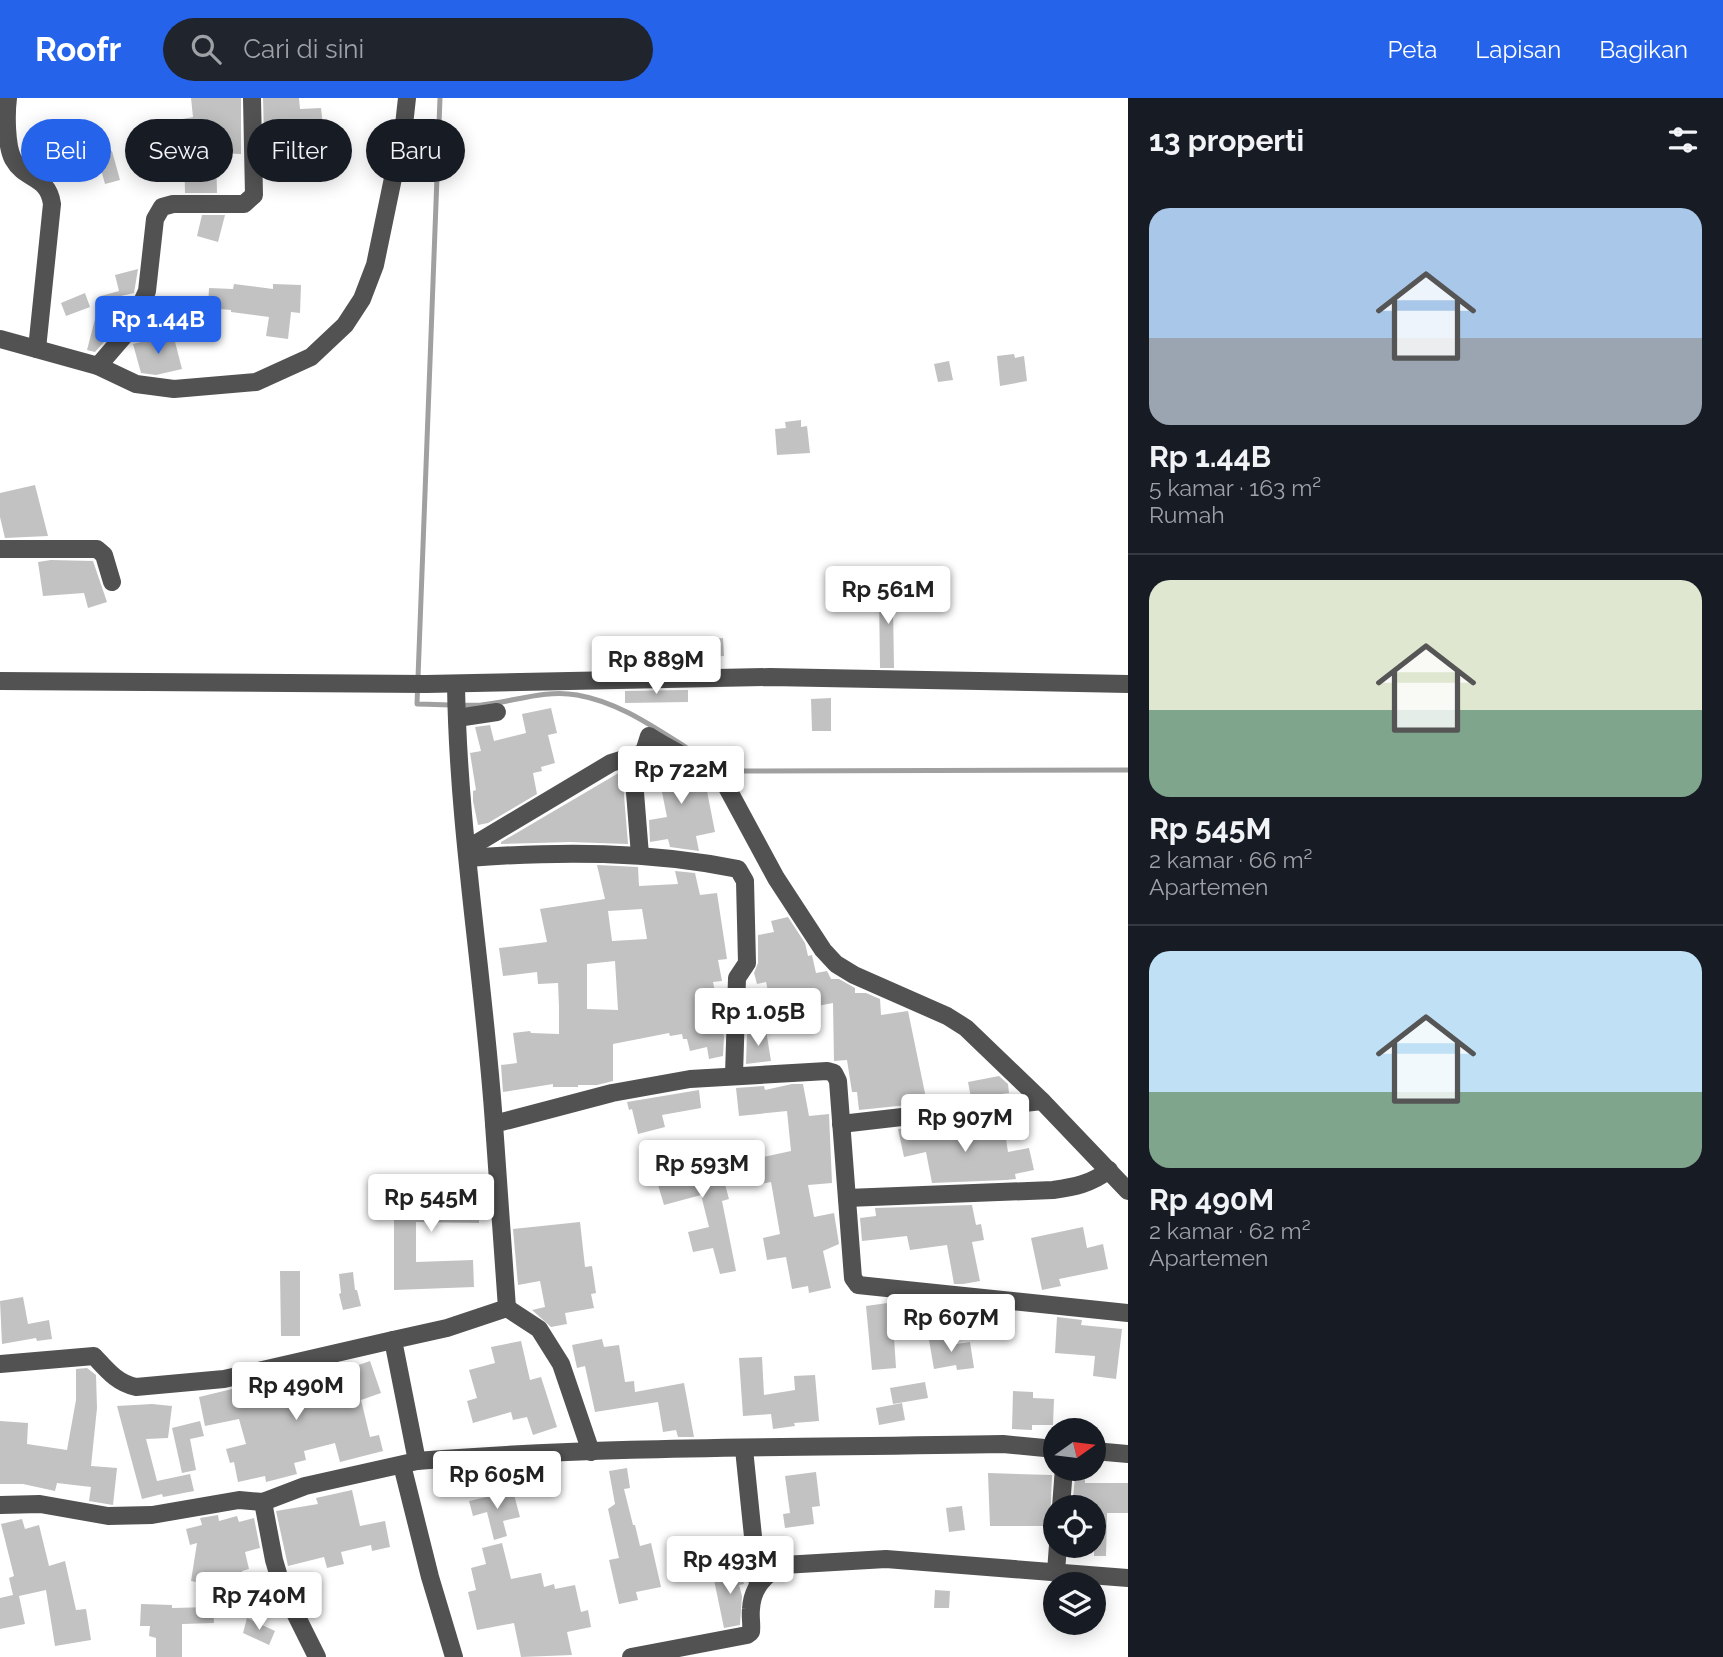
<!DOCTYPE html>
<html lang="id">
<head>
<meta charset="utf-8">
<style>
	:root { --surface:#171b24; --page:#20242c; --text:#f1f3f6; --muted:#9ea1a6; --line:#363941; --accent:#2563eb }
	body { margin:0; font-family:Raleway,sans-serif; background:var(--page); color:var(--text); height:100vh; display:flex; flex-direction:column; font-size:26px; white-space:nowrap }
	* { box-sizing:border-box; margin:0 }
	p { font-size:23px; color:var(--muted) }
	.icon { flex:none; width:38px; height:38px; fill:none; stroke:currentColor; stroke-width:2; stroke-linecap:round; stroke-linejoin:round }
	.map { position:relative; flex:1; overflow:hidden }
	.sheet { display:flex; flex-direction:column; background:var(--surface); width:595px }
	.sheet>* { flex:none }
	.hud { position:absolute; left:21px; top:21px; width:665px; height:63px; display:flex; gap:14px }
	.needle { width:46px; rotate:76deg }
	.fabs { position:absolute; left:1043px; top:1320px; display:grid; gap:14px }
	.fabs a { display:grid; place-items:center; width:63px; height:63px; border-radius:50%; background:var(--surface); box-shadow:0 4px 18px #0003; font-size:35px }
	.price { position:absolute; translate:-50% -60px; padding:0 16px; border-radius:7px; background:#fff; color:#222; font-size:23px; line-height:46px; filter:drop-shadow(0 2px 4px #0008) }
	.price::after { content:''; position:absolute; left:50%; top:42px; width:21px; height:16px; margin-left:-10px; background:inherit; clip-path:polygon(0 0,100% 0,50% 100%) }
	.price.current { background:var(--accent); color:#fff }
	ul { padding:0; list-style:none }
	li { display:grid; align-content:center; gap:14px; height:371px; padding:0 21px }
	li+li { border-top:2px solid var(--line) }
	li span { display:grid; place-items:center; height:217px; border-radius:21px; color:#555 }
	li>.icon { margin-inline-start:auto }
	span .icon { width:126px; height:126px; fill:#fffc; stroke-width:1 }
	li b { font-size:30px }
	h2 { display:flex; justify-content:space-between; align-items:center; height:84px; padding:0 21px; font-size:30px }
	.chip { padding:0 24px; border-radius:32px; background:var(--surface); box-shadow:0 4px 18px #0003; font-size:24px; line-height:63px }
	.chip.current { background:var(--accent); color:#fff }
	header { display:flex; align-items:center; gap:42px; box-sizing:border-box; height:98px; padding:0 35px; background:var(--accent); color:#fff }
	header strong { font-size:33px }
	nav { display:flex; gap:38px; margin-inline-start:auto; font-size:24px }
	.search { width:490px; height:63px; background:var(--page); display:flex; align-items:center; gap:18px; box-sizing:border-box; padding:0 24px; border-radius:38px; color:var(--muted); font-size:26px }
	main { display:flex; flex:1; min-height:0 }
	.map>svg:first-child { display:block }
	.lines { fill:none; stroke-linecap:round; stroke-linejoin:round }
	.stream { stroke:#a0a0a0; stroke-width:5 }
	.building { fill:#c2c2c2; fill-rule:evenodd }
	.minor { stroke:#525252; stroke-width:18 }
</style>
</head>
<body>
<header>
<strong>Roofr</strong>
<div class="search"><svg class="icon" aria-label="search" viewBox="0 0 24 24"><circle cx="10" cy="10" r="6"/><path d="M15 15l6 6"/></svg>Cari di sini</div>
<nav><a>Peta</a><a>Lapisan</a><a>Bagikan</a></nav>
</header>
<main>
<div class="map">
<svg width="1128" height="1559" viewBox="0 0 1128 1559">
	<rect width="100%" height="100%" fill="#fff"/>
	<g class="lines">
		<g class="stream">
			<path d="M 440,0 L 417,606 C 438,606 460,608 481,607 C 513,604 545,591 577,597 C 618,604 652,628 687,650"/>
			<path d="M 715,669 L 731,673 L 1128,672"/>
		</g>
	</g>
	<g class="building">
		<path d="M 191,0 L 241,0 L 241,56 L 216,55 L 217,95 L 185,95 L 184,45 L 155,50 L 151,27 L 193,19 Z"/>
		<path d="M 263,0 L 299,0 L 300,11 L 321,10 L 326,55 L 290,58 L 287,35 L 264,38 Z"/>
		<path d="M 112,53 L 120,82 L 105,86 L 97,57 Z"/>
		<path d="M 202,117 L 225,117 L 218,144 L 197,138 Z"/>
		<path d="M 138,171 L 134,195 L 121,198 L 112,235 L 95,254 L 87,252 L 101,198 L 119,193 L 115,177 Z"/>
		<path d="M 234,186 L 273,191 L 273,186 L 301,187 L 300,215 L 291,214 L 288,241 L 266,238 L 269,219 L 231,214 L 231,212 L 208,210 L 209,190 L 233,191 Z"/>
		<path d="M 85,195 L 90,209 L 66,218 L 61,205 Z"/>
		<path d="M 173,236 L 182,271 L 156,277 L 141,275 L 133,246 Z"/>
		<path d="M 1014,256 L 1015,260 L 1024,258 L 1027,283 L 1000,288 L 997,258 Z"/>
		<path d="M 949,263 L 953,282 L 938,284 L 934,266 Z"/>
		<path d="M 801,322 L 801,329 L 807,328 L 810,355 L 777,357 L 775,331 L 786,330 L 785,324 Z"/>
		<path d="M 35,387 L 48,438 L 5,440 L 0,419 L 0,395 Z"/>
		<path d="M 51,462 L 93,463 L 107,504 L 88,510 L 84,495 L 43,498 L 38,464 Z"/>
		<path d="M 879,494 L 905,494 L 905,509 L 893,509 L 894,570 L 880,570 Z"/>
		<path d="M 723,540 L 724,558 L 709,559 L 708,541 Z"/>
		<path d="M 688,592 L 688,604 L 625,605 L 625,593 Z"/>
		<path d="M 831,600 L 831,633 L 812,633 L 811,601 Z"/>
		<path d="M 551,610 L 557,635 L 548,637 L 555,665 L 541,669 L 542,673 L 533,675 L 537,696 L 488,725 L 478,727 L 473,703 L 473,693 L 476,692 L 470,655 L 481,653 L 475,629 L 490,627 L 494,643 L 526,635 L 522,616 Z"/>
		<path d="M 662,659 L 705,683 L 715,734 L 696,738 L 699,753 L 670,749 L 668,741 L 650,744 L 649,722 L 667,719 L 658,674 L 645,677 L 644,666 Z"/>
		<path d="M 622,673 L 628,746 L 570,744 L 501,746 L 501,744 Z"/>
		<path d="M 597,767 L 638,769 L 639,788 L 678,786 L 675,773 L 695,775 L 700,797 L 717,795 L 727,861 L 718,862 L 722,883 L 713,884 L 724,939 L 723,958 L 709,961 L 707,949 L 690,953 L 687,941 L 683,941 L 682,936 L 670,938 L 669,935 L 613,946 L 613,983 L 597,987 L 578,987 L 578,989 L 553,989 L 553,986 L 503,994 L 501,967 L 517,965 L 513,935 L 530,933 L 531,935 L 559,936 L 559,909 L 558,885 L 538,886 L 537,874 L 503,878 L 499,850 L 547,844 L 540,811 L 605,801 ZM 642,811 L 647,841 L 612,843 L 608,813 ZM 615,863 L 618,912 L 587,911 L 587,866 Z"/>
		<path d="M 788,819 L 805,845 L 808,858 L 812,857 L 816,875 L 827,873 L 831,881 L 839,881 L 855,890 L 855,895 L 866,895 L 880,901 L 881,917 L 908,913 L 927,1005 L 859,1012 L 857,994 L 852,994 L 847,962 L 834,963 L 833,905 L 796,912 L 798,925 L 776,930 L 766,884 L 757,886 L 754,875 L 758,865 L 758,837 L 774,834 L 771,823 Z"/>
		<path d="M 766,932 L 771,963 L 746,966 L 747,936 Z"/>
		<path d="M 999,978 L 1008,986 L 1009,995 L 971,1000 L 968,984 Z"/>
		<path d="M 792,986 L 803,986 L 809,1018 L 829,1016 L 832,1085 L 808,1087 L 814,1119 L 834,1115 L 839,1146 L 823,1153 L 831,1190 L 809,1195 L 808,1188 L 792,1191 L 786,1159 L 767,1162 L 763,1140 L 780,1136 L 771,1084 L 755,1087 L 749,1062 L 791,1053 L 787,1013 L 739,1018 L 736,990 L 764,988 L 765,992 Z"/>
		<path d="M 699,992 L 701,1010 L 662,1017 L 665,1029 L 638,1036 L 632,1011 L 629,1012 L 627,1004 Z"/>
		<path d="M 951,1025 L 952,1037 L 1004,1028 L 1008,1054 L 1029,1050 L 1034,1072 L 1015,1076 L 1016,1081 L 1006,1082 L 932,1085 L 926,1054 L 904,1059 L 898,1031 Z"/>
		<path d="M 728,1051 L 732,1069 L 721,1072 L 729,1101 L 722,1103 L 736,1173 L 720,1176 L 713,1150 L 693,1154 L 688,1134 L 709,1129 L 701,1097 L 664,1107 L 653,1070 Z"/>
		<path d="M 394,1086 L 480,1089 L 479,1125 L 416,1124 L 416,1164 L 473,1162 L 474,1189 L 394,1192 Z"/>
		<path d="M 972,1107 L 976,1127 L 981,1126 L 984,1142 L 972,1144 L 980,1183 L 963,1186 L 954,1186 L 947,1147 L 910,1152 L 907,1138 L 862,1143 L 860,1120 L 876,1118 L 875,1110 Z"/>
		<path d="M 580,1124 L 585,1169 L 592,1168 L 596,1195 L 591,1196 L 594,1210 L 565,1215 L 567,1226 L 551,1229 L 532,1212 L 545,1209 L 540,1183 L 518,1187 L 513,1131 Z"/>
		<path d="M 1083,1129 L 1087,1150 L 1103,1146 L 1108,1171 L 1059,1181 L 1061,1188 L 1042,1192 L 1031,1140 Z"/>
		<path d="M 280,1173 L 300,1173 L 300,1238 L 281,1238 Z"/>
		<path d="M 353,1174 L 355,1192 L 357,1192 L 361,1208 L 343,1212 L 339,1196 L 341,1195 L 339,1176 Z"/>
		<path d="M 23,1199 L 28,1226 L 49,1222 L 52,1241 L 37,1243 L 36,1240 L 2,1246 L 0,1203 Z"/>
		<path d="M 902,1203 L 929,1206 L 934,1232 L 894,1239 L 896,1270 L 872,1272 L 866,1208 Z"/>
		<path d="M 1057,1219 L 1082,1222 L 1081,1227 L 1122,1231 L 1116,1281 L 1093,1278 L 1095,1258 L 1055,1255 Z"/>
		<path d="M 948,1239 L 950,1247 L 970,1244 L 974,1270 L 957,1272 L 956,1267 L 934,1271 L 929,1242 Z"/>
		<path d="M 602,1241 L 604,1249 L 619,1247 L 625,1284 L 634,1283 L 635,1294 L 684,1285 L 694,1339 L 678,1339 L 676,1332 L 663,1334 L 658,1304 L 595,1314 L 585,1268 L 577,1270 L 572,1247 Z"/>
		<path d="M 521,1243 L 530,1282 L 541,1279 L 557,1329 L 533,1337 L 527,1319 L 513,1322 L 511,1314 L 473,1325 L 467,1303 L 477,1300 L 469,1272 L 495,1265 L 491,1249 Z"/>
		<path d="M 762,1259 L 764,1297 L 795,1292 L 794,1278 L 815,1277 L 819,1323 L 794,1325 L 795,1328 L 773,1331 L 771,1316 L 743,1318 L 739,1260 Z"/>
		<path d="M 370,1263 L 381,1295 L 361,1302 L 370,1339 L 379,1337 L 383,1353 L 340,1364 L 335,1345 L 304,1353 L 306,1362 L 294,1365 L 297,1376 L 266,1384 L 265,1378 L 238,1384 L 234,1364 L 230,1365 L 226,1351 L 246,1346 L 239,1321 L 205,1328 L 199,1299 L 278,1280 L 282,1297 L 315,1290 L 313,1281 L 355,1275 L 353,1269 Z"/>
		<path d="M 87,1270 L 96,1277 L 97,1310 L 91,1368 L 117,1370 L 113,1407 L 89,1403 L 91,1389 L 57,1385 L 55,1393 L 23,1386 L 0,1386 L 0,1323 L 28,1325 L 27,1346 L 67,1352 L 76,1302 L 76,1271 Z"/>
		<path d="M 925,1284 L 928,1300 L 893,1306 L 890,1290 Z"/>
		<path d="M 1013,1293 L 1033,1294 L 1033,1300 L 1054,1301 L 1053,1327 L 1032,1327 L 1032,1332 L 1012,1331 Z"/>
		<path d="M 902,1305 L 905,1322 L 879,1327 L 876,1310 Z"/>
		<path d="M 152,1306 L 172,1308 L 168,1340 L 146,1341 L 157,1383 L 190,1376 L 194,1393 L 163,1399 L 162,1396 L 142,1401 L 117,1308 Z"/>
		<path d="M 200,1323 L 204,1338 L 190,1341 L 196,1372 L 182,1375 L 172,1330 Z"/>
		<path d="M 627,1370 L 630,1390 L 624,1391 L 633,1427 L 635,1427 L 640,1448 L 651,1445 L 661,1489 L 636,1494 L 638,1502 L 619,1506 L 609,1462 L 619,1460 L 608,1411 L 615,1406 L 609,1373 Z"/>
		<path d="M 816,1374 L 820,1408 L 812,1409 L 814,1426 L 785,1430 L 783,1416 L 790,1415 L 785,1378 Z"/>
		<path d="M 988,1375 L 1052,1377 L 1050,1428 L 990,1428 Z"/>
		<path d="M 1075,1380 L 1085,1380 L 1085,1385 L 1128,1385 L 1128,1415 L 1107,1415 L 1106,1458 L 1094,1458 L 1094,1409 L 1072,1409 Z"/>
		<path d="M 352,1392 L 360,1428 L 385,1423 L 390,1449 L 372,1453 L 371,1447 L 341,1454 L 344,1466 L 327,1470 L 324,1459 L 288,1468 L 276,1413 L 318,1406 L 316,1400 Z"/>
		<path d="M 513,1393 L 520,1419 L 503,1423 L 507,1438 L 494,1442 L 487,1414 L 473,1418 L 469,1403 Z"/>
		<path d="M 962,1408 L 965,1432 L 949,1434 L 946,1410 Z"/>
		<path d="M 218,1417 L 219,1423 L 237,1418 L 239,1424 L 254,1420 L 260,1450 L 245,1454 L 249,1471 L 242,1473 L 246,1491 L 238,1493 L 191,1483 L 197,1445 L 190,1447 L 186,1431 L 202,1427 L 200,1420 Z"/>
		<path d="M 22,1421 L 25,1431 L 39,1427 L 49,1468 L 65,1463 L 76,1512 L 86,1511 L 91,1542 L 55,1548 L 46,1492 L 19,1498 L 25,1526 L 0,1531 L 0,1500 L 13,1497 L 9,1480 L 14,1478 L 1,1426 Z"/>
		<path d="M 502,1445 L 511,1481 L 541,1475 L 544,1489 L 554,1486 L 555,1491 L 575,1487 L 581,1514 L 588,1512 L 591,1529 L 567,1534 L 572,1557 L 521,1559 L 514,1525 L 477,1532 L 468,1494 L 476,1492 L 471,1470 L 486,1466 L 482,1450 Z"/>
		<path d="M 740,1470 L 744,1486 L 739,1487 L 742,1498 L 740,1527 L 724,1530 L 713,1477 Z"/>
		<path d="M 935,1492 L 950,1493 L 949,1510 L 934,1510 Z"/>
		<path d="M 141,1506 L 172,1507 L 172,1510 L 213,1509 L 214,1525 L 182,1526 L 182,1559 L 156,1559 L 156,1540 L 149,1538 L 150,1528 L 140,1528 Z"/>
		<path d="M 247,1520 L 275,1533 L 269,1547 L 243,1535 Z"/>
	</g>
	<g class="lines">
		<g class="minor">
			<path d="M 8,0 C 6,15 6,48 13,61 C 25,83 48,77 52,106 L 37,251"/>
			<path d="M 0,241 L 98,268 L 136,286 L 174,291 L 256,284 L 311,259 L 345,227 L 362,201 L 375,167 L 404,27 L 407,0"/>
			<path d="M 98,268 L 130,231 L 147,193 L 155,121 L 162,109 L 173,106 L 244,106 L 254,97 L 252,0"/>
			<path d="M 0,451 L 97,451 L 104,457 L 112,484"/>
			<path d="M 0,583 L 426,586 L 770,579 L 1128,586"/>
			<path d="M 456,586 C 458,733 484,879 494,1026"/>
			<path d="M 457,620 L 497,614"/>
			<path d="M 644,654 L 649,638 C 673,654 700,664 723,682 L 776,780 L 823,852 L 836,866 L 854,877 L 947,918 L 966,930 L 1042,1003 L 1128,1093"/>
			<path d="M 632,657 L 640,757"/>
			<path d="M 467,751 L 611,665 L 655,651"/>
			<path d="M 468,760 C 559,753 649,753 738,771 L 745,783 L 747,865 L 737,880 L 734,977"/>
			<path d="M 841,1026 L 1042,1003"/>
			<path d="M 847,1100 L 1053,1092 C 1074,1089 1091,1086 1109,1072"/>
			<path d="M 507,1210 L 539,1231 L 561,1266 L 591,1354"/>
			<path d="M 0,1266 L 94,1258 C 107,1272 117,1285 136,1289 L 224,1281 L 393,1242"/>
			<path d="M 744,1351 L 758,1487"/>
			<path d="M 1094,1353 L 1128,1356"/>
			<path d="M 417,1363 C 612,1347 808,1350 1003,1346 L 1055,1351"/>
			<path d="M 402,1367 L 430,1479 L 454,1559"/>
			<path d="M 263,1404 L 274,1462 L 282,1489 L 317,1559"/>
			<path d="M 0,1407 L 40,1406 L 108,1418 L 152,1417 L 239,1402 L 263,1404 L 305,1388 L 417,1363 L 393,1242 L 447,1230 L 507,1210 L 494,1026 L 612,995 L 690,981 L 827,973 L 834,975 L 838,983 L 853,1180 L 858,1187 L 1128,1215"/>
			<path d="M 1061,1409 L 1064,1370"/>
			<path d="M 1056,1474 L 1058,1447"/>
			<path d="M 631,1559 L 747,1537 L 751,1534 C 752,1526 750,1519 751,1511 C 752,1490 765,1476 783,1467 L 886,1461 L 1128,1480"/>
		</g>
	</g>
</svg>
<div class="fabs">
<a><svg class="needle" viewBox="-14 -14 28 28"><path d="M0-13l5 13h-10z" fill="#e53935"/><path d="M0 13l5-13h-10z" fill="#9ea1a6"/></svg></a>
<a><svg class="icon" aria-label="locate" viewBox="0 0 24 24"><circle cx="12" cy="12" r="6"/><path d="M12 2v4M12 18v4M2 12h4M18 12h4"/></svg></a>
<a><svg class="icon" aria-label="layers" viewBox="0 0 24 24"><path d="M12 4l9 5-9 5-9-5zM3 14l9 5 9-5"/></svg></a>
</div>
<b class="price current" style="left:158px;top:258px">Rp 1.44B</b>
<b class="price" style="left:888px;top:528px">Rp 561M</b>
<b class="price" style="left:656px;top:598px">Rp 889M</b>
<b class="price" style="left:681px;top:708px">Rp 722M</b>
<b class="price" style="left:758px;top:950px">Rp 1.05B</b>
<b class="price" style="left:965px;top:1056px">Rp 907M</b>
<b class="price" style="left:702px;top:1102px">Rp 593M</b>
<b class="price" style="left:431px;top:1136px">Rp 545M</b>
<b class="price" style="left:951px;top:1256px">Rp 607M</b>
<b class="price" style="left:296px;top:1324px">Rp 490M</b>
<b class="price" style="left:497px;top:1413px">Rp 605M</b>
<b class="price" style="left:730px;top:1498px">Rp 493M</b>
<b class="price" style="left:259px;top:1534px">Rp 740M</b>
<div class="hud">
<a class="chip current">Beli</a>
<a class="chip">Sewa</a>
<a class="chip">Filter</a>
<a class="chip">Baru</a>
</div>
</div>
<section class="sheet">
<h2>13 properti<svg class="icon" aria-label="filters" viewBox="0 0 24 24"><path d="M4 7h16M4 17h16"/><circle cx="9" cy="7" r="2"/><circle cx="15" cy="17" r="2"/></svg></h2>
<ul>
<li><span style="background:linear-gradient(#a9c7e8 60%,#9aa5b1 0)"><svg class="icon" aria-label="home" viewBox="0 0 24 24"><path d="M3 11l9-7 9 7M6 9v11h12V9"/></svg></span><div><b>Rp 1.44B</b><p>5 kamar · 163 m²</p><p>Rumah</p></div></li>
<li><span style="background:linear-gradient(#dfe7d0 60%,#7fa58c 0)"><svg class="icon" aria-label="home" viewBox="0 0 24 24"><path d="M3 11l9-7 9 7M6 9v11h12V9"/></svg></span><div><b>Rp 545M</b><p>2 kamar · 66 m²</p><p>Apartemen</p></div></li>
<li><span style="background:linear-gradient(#bfe0f5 65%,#7fa58c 0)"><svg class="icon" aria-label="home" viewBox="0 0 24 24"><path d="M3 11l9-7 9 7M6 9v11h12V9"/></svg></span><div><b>Rp 490M</b><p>2 kamar · 62 m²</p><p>Apartemen</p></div></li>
</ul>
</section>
</main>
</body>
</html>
